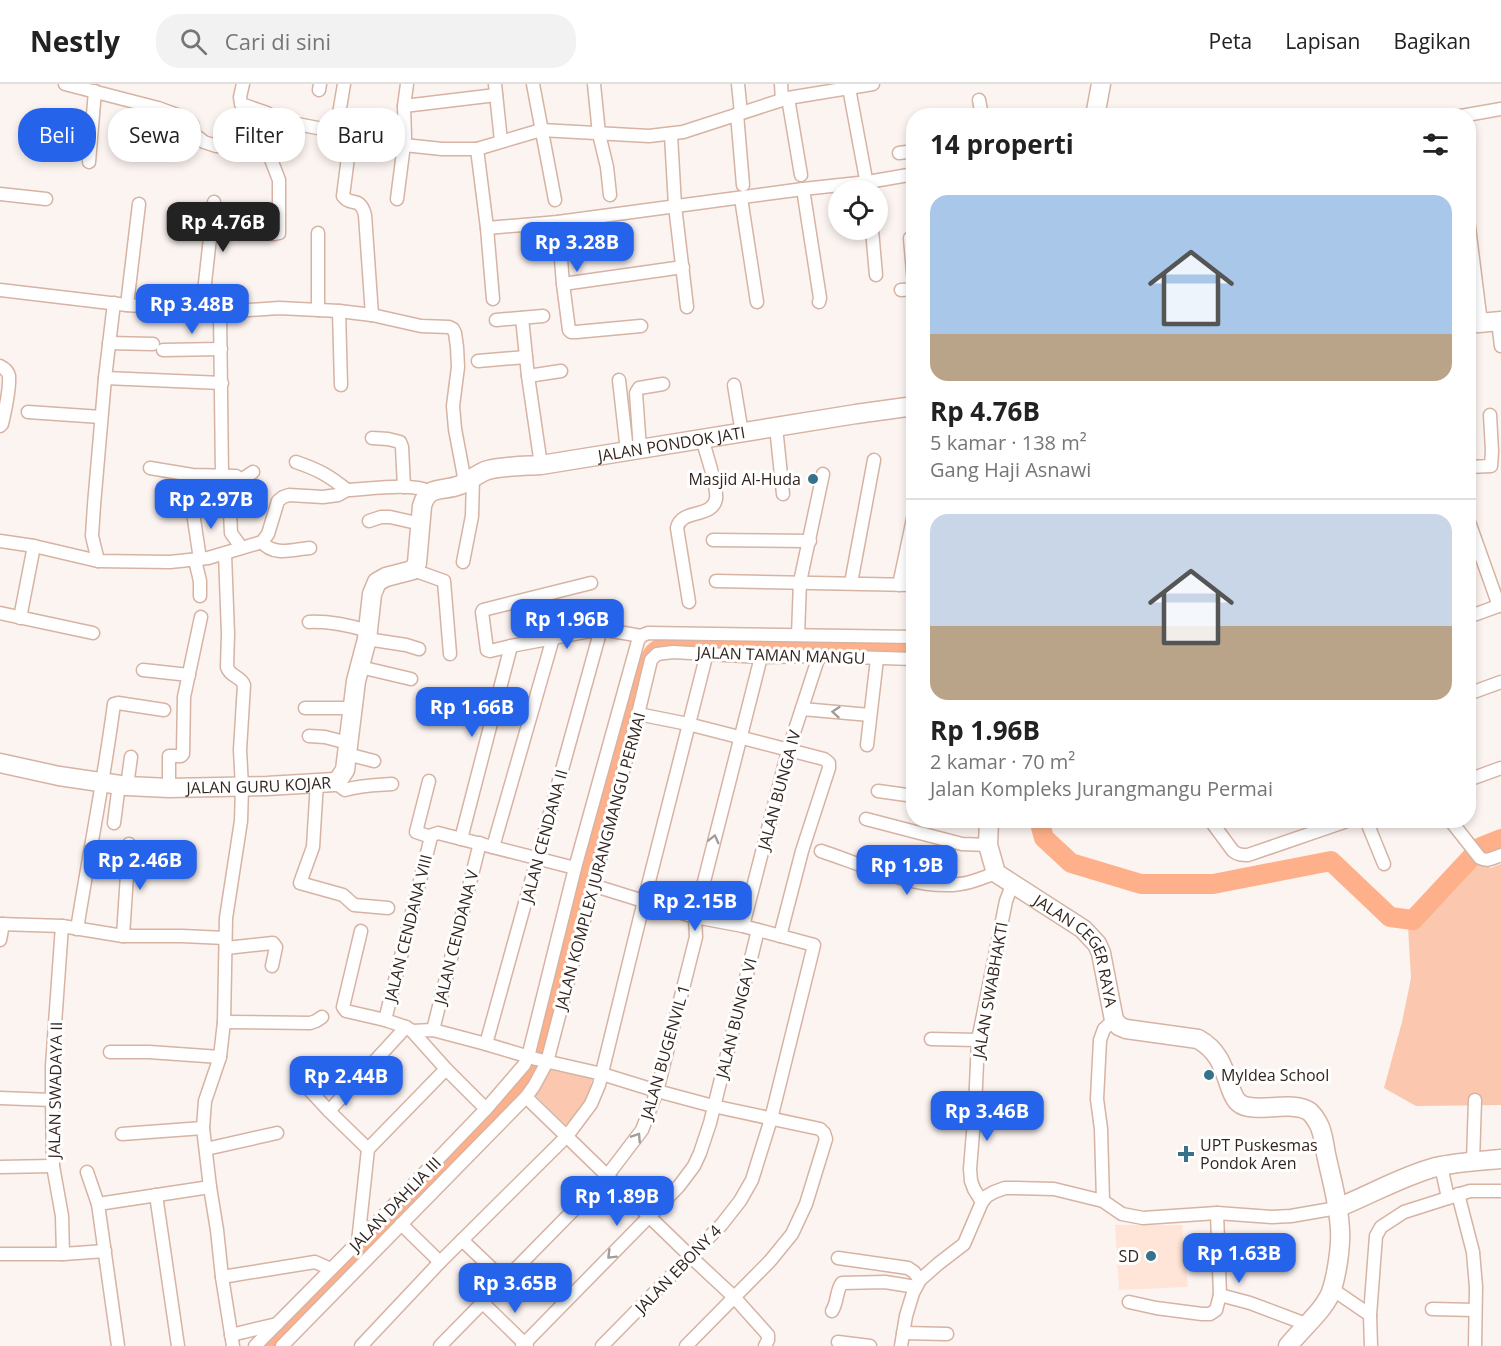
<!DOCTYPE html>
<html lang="id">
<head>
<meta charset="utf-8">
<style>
	:root { --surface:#fff; --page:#f2f2f2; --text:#222; --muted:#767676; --line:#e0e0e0; --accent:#2563eb }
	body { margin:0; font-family:"Open Sans",sans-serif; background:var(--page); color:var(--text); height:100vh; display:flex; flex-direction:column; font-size:22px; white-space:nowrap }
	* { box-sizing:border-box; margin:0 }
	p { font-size:20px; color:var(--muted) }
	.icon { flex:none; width:33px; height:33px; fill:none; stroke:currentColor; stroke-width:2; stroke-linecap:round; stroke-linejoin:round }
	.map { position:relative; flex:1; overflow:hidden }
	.drawer { position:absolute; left:906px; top:24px; width:570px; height:720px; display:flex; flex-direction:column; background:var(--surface); border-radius:24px; box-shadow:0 3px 9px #0003 }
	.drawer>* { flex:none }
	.guide { position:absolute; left:18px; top:24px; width:570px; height:54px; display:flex; gap:12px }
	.tools { position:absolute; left:828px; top:96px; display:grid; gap:12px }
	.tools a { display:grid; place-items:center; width:60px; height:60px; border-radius:50%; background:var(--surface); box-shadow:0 3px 9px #0003; font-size:30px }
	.price { position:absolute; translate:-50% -51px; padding:0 14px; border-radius:12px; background:var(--accent); color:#fff; font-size:20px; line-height:39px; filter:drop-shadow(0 2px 3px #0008) }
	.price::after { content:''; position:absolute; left:50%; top:36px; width:18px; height:14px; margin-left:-9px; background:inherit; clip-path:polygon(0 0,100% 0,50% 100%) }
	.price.on { background:#222; color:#fff }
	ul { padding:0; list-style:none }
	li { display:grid; align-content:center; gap:12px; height:318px; padding:0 24px }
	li+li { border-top:2px solid var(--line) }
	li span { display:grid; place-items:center; height:186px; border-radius:18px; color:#555 }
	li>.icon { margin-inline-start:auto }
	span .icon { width:108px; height:108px; fill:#fffc; stroke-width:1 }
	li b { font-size:26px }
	h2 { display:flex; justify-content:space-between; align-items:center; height:72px; padding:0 24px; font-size:26px }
	.chip { padding:0 21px; border-radius:24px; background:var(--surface); box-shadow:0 3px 9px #0003; font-size:21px; line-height:54px }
	.chip.on { background:var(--accent); color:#fff }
	header { display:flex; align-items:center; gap:36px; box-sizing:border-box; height:84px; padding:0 30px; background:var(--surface); border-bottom:2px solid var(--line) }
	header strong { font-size:28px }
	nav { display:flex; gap:33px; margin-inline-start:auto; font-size:21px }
	.search { width:420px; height:54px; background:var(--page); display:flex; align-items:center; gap:15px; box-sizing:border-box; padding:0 21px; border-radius:24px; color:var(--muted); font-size:22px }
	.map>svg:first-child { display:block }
	.built { fill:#ffe5d8 }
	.green { fill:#fbc7af }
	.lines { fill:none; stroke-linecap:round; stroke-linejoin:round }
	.canal { stroke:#feb08a; stroke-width:12 }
	.river { stroke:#feb08a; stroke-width:20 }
	.street-casing { stroke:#d6b3a3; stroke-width:15 }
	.secondary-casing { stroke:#d6b3a3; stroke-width:21 }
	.street { stroke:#fff; stroke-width:12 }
	.secondary { stroke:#fff; stroke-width:18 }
	.oneway { stroke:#a39d9a }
	.poi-dot { fill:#367289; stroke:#fff; stroke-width:2 }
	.labels { text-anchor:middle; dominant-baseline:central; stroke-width:6; stroke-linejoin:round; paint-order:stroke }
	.street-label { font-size:16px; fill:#33251f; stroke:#fff }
	.poi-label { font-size:16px; fill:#33251f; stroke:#fff; text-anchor:end }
</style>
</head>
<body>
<header>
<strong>Nestly</strong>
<div class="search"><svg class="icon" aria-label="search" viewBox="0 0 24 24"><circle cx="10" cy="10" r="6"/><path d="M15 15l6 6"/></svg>Cari di sini</div>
<nav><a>Peta</a><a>Lapisan</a><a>Bagikan</a></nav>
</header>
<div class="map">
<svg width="1501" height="1262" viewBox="0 0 1501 1262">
	<rect width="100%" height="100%" fill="#fcf4f1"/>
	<path class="built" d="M 1115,1141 L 1182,1141 L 1188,1203 L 1119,1206 Z"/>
	<g class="green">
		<path d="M 1465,771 L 1491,784 L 1501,780 L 1501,1021 L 1416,1022 L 1384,1004 L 1402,938 L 1411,894 L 1408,843 Z"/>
		<path d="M 550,979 L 593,991 L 587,1021 L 566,1041 L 535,1011 L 539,1006 Z"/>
	</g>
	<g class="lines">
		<path class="canal" d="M 269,1262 L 528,995 L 533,987 L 643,584 C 648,568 651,560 669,559 L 768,560 L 914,565"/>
		<path class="river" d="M 1039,736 L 1044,754 L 1071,779 L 1141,800 L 1213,800 L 1331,777 L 1390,833 L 1413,836 L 1481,763 L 1501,755"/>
		<defs>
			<g id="street">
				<path d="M 65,0 L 158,24 L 183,33 L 192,40 L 195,51 L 204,58 L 216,62 L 267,65 L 277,63 L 282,37"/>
				<path d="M 243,0 L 240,13 L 241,20 L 267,29 L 282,37 L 404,61 L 442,65 L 477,65 L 541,46 L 649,52 L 683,48 L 788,14 L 873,0"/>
				<path d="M 495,0 L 501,57"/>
				<path d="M 533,0 L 555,116"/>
				<path d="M 594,0 L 599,50 L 607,83 L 610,111"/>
				<path d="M 738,0 L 741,29"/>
				<path d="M 781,0 L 782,16"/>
				<path d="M 849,4 L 868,106"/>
				<path d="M 319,6 L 320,0"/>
				<path d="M 788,14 L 801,91"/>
				<path d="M 979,16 L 982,32"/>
				<path d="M 404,22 L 496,11"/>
				<path d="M 737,30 L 743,101"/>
				<path d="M 1461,32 L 1501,25"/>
				<path d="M 336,48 L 344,0"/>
				<path d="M 351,50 L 343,112 C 350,123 360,111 365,131 L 372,231"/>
				<path d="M 671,51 L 675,122 L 687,223"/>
				<path d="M 477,65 L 487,144 L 493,215"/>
				<path d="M 899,69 L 914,67"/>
				<path d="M 89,78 L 95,7"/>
				<path d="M 803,105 L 820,214 L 819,218"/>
				<path d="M 0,110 L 46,115"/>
				<path d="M 741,114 L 757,218"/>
				<path d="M 397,115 L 405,53 L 404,22 L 407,0"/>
				<path d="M 1468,135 L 1481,239"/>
				<path d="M 558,138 L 563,200 L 569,246 L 571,248 L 576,248 L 641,242"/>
				<path d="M 211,140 L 235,145 L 274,150 L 279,149 L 279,96 L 267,65"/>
				<path d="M 487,144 L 558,138 L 803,105 L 868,98 L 914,90"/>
				<path d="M 872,146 L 876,191"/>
				<path d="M 318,149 L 318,226"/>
				<path d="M 910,154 L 914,200"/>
				<path d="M 563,200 L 683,183"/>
				<path d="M 0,206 L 127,221 L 220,228 L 279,224 L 339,227 L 372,231 L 421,242 L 449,243 L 453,245 L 455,249 L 457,263 L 458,283 L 453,322 L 455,345 L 465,398"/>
				<path d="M 901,206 L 914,205"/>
				<path d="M 127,221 L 139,120"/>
				<path d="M 202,226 L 214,118"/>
				<path d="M 339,227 L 341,301"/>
				<path d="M 220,228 L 222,392"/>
				<path d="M 522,234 L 528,292 L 541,381"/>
				<path d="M 496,236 L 543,232"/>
				<path d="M 1498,237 L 1501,262"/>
				<path d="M 109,259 L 153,260"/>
				<path d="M 163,266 L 221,265"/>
				<path d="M 478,277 L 526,273"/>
				<path d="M 0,282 C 4,284 8,287 9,292 C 10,306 5,327 2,340 L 0,342"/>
				<path d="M 528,292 L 561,287"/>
				<path d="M 105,294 L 222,299"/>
				<path d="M 619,296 L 627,367"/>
				<path d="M 734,301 L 742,349"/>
				<path d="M 28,328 L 101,333"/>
				<path d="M 776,343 L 783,410"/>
				<path d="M 372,354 L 388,355 L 400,358 L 402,363 L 404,403"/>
				<path d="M 640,365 L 636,309 L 639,304 L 663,300"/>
				<path d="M 296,378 C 319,386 328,391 347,406"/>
				<path d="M 1468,383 L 1491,382 L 1492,367 L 1490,331"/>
				<path d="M 150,384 L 192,391 L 236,392 L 241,396"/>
				<path d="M 192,422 L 200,475"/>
				<path d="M 1468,435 L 1499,522"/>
				<path d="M 369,437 L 381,433 L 390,433 L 421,440"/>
				<path d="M 713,456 L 810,457"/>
				<path d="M 0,457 L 34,462 L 98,477 L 170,478 L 208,474 L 262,458 L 268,450 L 278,417 L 283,413 L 289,411 L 323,413 L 338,411 L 347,406 C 370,405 411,398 432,408"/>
				<path d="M 262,458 C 274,473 294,465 310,464"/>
				<path d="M 241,463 L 231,449 L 230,428 L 241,396 L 253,388"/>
				<path d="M 225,470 L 228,550 L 227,583 C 230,593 241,592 244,601 L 240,666 L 242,703 L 241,737 L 226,834 L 224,938 L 220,973 L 205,1017 L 203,1044 L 210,1103 L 217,1146 L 222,1193 L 233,1262"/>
				<path d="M 195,476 L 200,497 L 200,512"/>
				<path d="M 98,477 L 92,452 L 94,421 L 105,294 L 114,219"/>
				<path d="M 463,478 L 472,432 L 473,394"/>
				<path d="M 413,486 L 444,497 L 450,570"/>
				<path d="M 716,497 L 914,501"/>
				<path d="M 591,499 L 483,526 L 482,528 L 487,566 L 490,567 L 511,562 L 601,545 L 641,552"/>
				<path d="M 851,499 L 874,376"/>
				<path d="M 899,501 L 914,430"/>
				<path d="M 689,518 L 677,444 C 681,424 712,435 716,415 C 718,404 706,368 702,355"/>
				<path d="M 0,529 L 93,549"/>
				<path d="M 1468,533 L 1501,521"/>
				<path d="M 20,534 L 34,462"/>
				<path d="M 309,538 C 329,537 348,541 368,547"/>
				<path d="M 798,551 L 800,498 L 823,390"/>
				<path d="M 367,555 L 406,561 L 419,565"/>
				<path d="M 360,583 L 411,595"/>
				<path d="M 143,586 L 189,591"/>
				<path d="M 1468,610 L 1501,598"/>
				<path d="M 305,624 L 352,624"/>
				<path d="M 802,625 L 870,631"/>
				<path d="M 638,630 L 688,640 L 824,675 L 829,679 L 829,684 L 802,767 L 780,852"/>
				<path d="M 309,652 L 325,653 L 348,659"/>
				<path d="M 867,661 L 877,575"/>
				<path d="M 347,670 L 374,677"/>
				<path d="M 1468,696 L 1501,684"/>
				<path d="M 429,697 L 416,748 L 431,753"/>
				<path d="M 317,698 L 313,763 L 300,799 L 343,811 L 354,821 L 388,824"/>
				<path d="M 334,698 L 345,706 C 360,701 376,701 392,700"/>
				<path d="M 127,702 L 131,673"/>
				<path d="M 169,704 L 169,672 L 181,672 L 183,670 L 184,613 L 201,533"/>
				<path d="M 878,707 L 914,712"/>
				<path d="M 866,735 L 962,760 L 988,761"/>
				<path d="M 1210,736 L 1233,767 C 1238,771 1242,771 1248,771 L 1350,736"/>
				<path d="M 1366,736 L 1384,780"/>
				<path d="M 1450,736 L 1480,774 C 1488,778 1493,774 1501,771"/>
				<path d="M 114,739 L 119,700"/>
				<path d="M 431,753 L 432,751 L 438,749 L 575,784"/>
				<path d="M 461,755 L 511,562"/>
				<path d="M 493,763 L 553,554"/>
				<path d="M 821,767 C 861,780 918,807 960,800 C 972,799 984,793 996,789"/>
				<path d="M 592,801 L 695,833 L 743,842 L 814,861 L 771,1035 L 752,1096 L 740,1117 L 722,1140 L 602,1262"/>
				<path d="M 0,840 L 62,842 L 123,852 L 182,852 L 225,854"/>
				<path d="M 62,842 L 52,982 L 52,1016 L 53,1082 L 62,1132 L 63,1170"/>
				<path d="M 743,842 L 788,667 L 819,572"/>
				<path d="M 77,845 C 89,770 104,696 114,620 L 118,619 L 164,626"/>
				<path d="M 361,847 L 343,923 L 346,927 L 385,936 L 406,943 L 412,947 L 433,946 L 486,960 L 536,975 L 602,990 L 657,1007 L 713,1022 L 820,1045 L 824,1049 L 826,1055 L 806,1120 L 792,1150 L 770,1177 L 686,1262"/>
				<path d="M 123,852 L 129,760"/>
				<path d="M 0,856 L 3,840"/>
				<path d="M 226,864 L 273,859 L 276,863 L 272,882"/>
				<path d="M 385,936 L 431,753"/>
				<path d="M 224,938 L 310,939 L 316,937 L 322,933"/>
				<path d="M 433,946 L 480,759"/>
				<path d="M 412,947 L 446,985 L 486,1025"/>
				<path d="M 931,955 L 978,956"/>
				<path d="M 486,960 L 601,545"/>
				<path d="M 110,968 L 149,968 L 220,973"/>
				<path d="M 304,1000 L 329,1027 L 368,1065"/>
				<path d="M 526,1013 L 691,1173 L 734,1213 L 768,1251 L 768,1256 L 765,1262"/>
				<path d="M 0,1014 L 52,1016"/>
				<path d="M 329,1027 L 406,943"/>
				<path d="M 122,1050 L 203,1044"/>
				<path d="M 206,1065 L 277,1049"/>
				<path d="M 368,1065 L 446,985"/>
				<path d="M 1473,1077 L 1475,1016"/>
				<path d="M 1441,1082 L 1448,1114"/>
				<path d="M 0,1083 L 53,1082"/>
				<path d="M 87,1088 L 98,1120 L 118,1262"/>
				<path d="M 1458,1110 L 1473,1168 L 1476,1203 L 1475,1262"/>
				<path d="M 156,1111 L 178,1262"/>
				<path d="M 1103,1117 L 1101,1045 L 1097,1015 L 1100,956 L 1104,945 L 1114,936"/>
				<path d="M 982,1118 L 974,1105 L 971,1097 L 970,1085 L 975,1024 L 978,956 L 1006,817 L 1012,801"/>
				<path d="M 98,1120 L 210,1103"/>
				<path d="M 401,1140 L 440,1178"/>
				<path d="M 462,1156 L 505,1197"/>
				<path d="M 358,1158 L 368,1065"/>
				<path d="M 0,1170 L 63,1170 L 105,1167"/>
				<path d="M 838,1174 L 908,1184 L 914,1188 L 920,1196"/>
				<path d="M 222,1193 L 315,1178 L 331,1185"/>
				<path d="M 1332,1205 L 1370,1231 L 1371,1262"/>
				<path d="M 1220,1211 L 1250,1219 L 1306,1240"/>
				<path d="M 1129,1218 L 1156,1224 L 1202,1230 L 1210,1230 L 1216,1226 L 1220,1211 L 1217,1129"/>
				<path d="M 483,1219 L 527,1262"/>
				<path d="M 1432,1225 L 1475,1226"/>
				<path d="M 832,1227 C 838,1218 836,1206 842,1199 L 885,1198 L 916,1203"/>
				<path d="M 1370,1231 L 1376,1152 L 1381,1143 L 1404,1128 L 1470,1107 L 1501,1107"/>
				<path d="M 903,1249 L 947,1250"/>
				<path d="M 231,1251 L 277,1240"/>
				<path d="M 838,1258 L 870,1262"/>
				<path d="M 255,1262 L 358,1158 L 486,1025 L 524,981 L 528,973 L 575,784 L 638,557 L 641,552 L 648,549 L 914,553"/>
				<path d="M 282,1262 L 526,1013 L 534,1002 L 547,978 L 638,630 L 651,576 L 657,570 L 673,568 L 761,573 L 819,572 L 914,575"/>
				<path d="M 361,1262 L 440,1178 L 567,1052 L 591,1020 L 599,1001 L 644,817 L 707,569"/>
				<path d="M 440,1262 L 607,1092 L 642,1046 L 657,1007 L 696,853 L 695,833 L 761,573"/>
				<path d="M 522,1262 L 679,1102 L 694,1082 L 700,1069 L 710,1039 L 758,846"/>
				<path d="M 901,1262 L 906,1232 L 913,1209 L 920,1196 L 938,1180 L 964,1160 L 982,1118 L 987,1112 L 994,1108 L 1005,1104 L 1015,1104 L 1054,1105 L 1103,1117 L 1122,1130 L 1143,1134 L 1217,1129 L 1272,1133 L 1291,1132 L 1337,1124"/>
			</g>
			<g id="secondary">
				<path d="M 1095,32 L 1101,0"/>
				<path d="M 1468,240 L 1501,237"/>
				<path id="s1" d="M 0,679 L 59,692 L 127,702 L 169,704 L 267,702 L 334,698 L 339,695 L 345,686 L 356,597 L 367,555 L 372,510 L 377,498 L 386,493 L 413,486 L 417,479 L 422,422 C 428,400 443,408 460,401 C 469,397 476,391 485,387 C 498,382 526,382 541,381 L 856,330 L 914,322"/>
				<path id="s2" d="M 989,736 L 988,761 L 996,789 L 1083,845 L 1097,860 L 1101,869 L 1114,936 L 1119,942 L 1126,945 L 1198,955 C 1218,966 1223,982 1230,1003 C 1232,1008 1234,1015 1239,1019 C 1253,1031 1292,1015 1310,1028 C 1313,1031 1316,1035 1318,1039 C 1323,1047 1324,1060 1326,1070 C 1331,1094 1339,1120 1340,1146 C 1341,1162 1337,1189 1332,1205 C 1327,1224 1301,1245 1288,1262"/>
				<path d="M 1337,1124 C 1370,1111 1402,1092 1436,1083 C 1457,1078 1479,1077 1501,1075"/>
			</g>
		</defs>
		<use href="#street" class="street-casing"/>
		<use href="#secondary" class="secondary-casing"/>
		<use href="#street" class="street"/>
		<use href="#secondary" class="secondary"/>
	</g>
	<defs><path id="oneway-chevron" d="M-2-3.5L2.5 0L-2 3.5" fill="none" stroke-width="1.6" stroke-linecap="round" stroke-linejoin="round" transform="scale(1.5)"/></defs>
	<g class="oneway">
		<use href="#oneway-chevron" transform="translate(836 628) rotate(-175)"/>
		<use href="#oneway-chevron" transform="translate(714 755) rotate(-76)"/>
		<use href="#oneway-chevron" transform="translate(637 1053) rotate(-57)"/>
		<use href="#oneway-chevron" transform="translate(611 1171) rotate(135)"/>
	</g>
	<g class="poi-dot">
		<circle cx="813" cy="395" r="6"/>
		<circle cx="1209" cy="991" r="6"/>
		<path d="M1183 1061h6v6h6v6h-6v6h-6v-6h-6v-6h6z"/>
		<circle cx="1151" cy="1172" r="6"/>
	</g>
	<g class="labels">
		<g class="street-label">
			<text stroke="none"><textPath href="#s1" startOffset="912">JALAN PONDOK JATI</textPath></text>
			<text transform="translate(781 571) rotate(2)">JALAN TAMAN MANGU</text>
			<text stroke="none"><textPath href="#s1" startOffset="261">JALAN GURU KOJAR</textPath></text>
			<text transform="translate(779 706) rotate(-75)">JALAN BUNGA IV</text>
			<text transform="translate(544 752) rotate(-75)">JALAN CENDANA II</text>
			<text transform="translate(600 777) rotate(-75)">JALAN KOMPLEX JURANGMANGU PERMAI</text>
			<text transform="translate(408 844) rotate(-76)">JALAN CENDANA VIII</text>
			<text transform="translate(456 853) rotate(-76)">JALAN CENDANA V</text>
			<text stroke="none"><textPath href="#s2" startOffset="172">JALAN CEGER RAYA</textPath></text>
			<text transform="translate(990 906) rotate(-80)">JALAN SWABHAKTI</text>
			<text transform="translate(736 934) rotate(-76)">JALAN BUNGA VI</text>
			<text transform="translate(665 968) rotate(-74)">JALAN BUGENVIL 1</text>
			<text transform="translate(55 1006) rotate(-89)">JALAN SWADAYA II</text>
			<text transform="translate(395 1120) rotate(-46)">JALAN DAHLIA III</text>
			<text transform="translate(678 1185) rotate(-46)">JALAN EBONY 4</text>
		</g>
		<g class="poi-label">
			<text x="801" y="395">Masjid Al-Huda</text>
			<text x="1221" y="991" text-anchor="start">MyIdea School</text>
			<text x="1200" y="1061" text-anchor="start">UPT Puskesmas<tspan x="1200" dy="18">Pondok Aren</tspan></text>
			<text x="1139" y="1172">SD</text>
		</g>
	</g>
</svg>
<div class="tools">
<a><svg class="icon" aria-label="locate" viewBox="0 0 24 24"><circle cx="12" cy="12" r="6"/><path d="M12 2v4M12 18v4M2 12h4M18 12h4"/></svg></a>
</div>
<b class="price on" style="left:223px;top:169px">Rp 4.76B</b>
<b class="price" style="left:577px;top:189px">Rp 3.28B</b>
<b class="price" style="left:192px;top:251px">Rp 3.48B</b>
<b class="price" style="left:211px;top:446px">Rp 2.97B</b>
<b class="price" style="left:567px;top:566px">Rp 1.96B</b>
<b class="price" style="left:472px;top:654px">Rp 1.66B</b>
<b class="price" style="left:140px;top:807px">Rp 2.46B</b>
<b class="price" style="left:907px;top:812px">Rp 1.9B</b>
<b class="price" style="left:695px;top:848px">Rp 2.15B</b>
<b class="price" style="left:346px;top:1023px">Rp 2.44B</b>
<b class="price" style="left:987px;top:1058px">Rp 3.46B</b>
<b class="price" style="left:617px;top:1143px">Rp 1.89B</b>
<b class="price" style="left:1239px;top:1200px">Rp 1.63B</b>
<b class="price" style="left:515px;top:1230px">Rp 3.65B</b>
<div class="guide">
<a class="chip on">Beli</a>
<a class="chip">Sewa</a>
<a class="chip">Filter</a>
<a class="chip">Baru</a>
</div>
<section class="drawer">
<h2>14 properti<svg class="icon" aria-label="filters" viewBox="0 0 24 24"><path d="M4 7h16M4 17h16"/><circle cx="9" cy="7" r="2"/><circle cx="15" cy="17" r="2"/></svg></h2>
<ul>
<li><span style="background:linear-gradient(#a9c7e8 75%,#b9a48a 0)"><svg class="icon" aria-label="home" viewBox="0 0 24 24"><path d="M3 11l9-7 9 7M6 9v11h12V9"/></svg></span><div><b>Rp 4.76B</b><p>5 kamar · 138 m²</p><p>Gang Haji Asnawi</p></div></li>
<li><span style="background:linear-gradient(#c9d6e8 60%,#b9a48a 0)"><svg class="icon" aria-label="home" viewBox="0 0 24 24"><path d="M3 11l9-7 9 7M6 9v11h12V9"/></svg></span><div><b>Rp 1.96B</b><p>2 kamar · 70 m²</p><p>Jalan Kompleks Jurangmangu Permai</p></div></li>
</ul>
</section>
</div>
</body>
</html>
